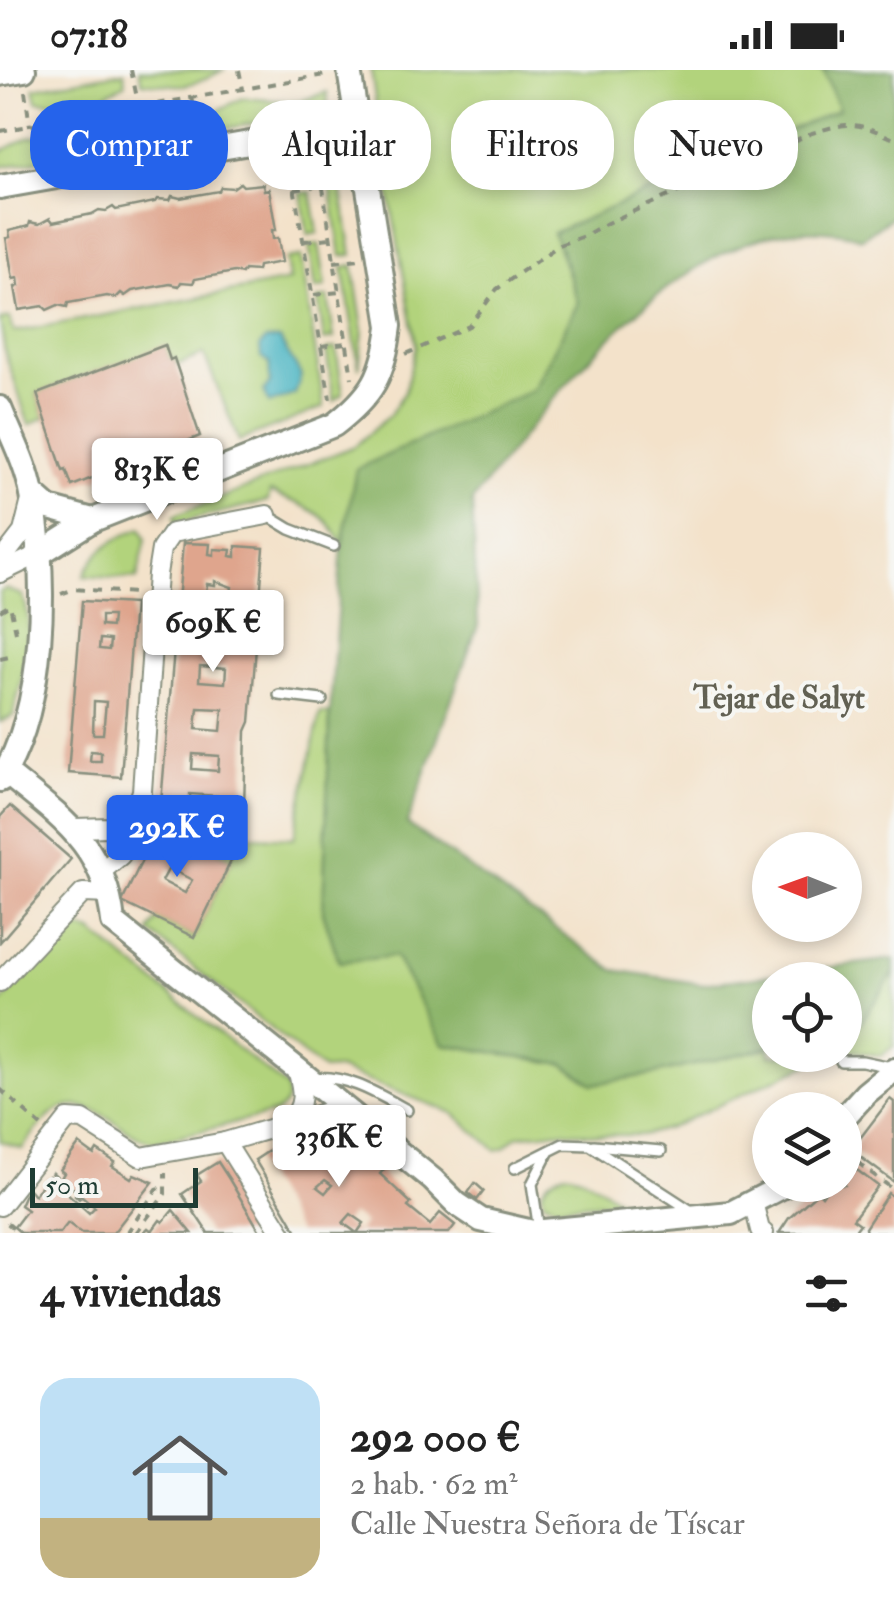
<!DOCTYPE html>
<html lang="es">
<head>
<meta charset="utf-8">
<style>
	:root { --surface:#fff; --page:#f2f2f2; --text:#222; --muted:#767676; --line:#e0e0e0; --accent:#2563eb }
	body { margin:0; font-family:"IM FELL Double Pica",serif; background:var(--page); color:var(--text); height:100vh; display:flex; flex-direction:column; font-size:38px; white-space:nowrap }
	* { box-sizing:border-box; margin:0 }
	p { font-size:32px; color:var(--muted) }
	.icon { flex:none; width:55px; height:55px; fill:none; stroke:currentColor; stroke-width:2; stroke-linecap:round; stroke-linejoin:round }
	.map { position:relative; height:1163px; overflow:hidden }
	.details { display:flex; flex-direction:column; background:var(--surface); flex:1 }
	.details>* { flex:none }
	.banner { position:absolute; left:30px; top:30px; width:835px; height:90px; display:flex; gap:20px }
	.needle { width:65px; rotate:271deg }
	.fabs { position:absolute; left:752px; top:762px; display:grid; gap:20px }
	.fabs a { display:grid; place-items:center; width:110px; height:110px; border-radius:50%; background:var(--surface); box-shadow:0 5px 15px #0003; font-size:50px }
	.scale { position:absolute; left:30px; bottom:25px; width:168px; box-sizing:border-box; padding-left:10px; border:5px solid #1f3d34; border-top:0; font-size:28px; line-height:35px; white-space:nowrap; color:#1f3d34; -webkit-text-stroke:8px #f6f6f2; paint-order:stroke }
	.price { position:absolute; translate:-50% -85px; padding:0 22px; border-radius:10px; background:#fff; color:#222; font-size:32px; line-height:65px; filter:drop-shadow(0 2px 5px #0008) }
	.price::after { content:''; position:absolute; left:50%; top:60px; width:30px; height:22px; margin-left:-15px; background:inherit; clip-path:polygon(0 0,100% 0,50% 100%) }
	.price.selected { background:var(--accent); color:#fff }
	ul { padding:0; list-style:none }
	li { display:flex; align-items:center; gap:30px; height:250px; padding:0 40px }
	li+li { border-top:2px solid var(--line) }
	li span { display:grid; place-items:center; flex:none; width:280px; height:200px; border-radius:30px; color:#555 }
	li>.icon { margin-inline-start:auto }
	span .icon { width:120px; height:120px; fill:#fffc; stroke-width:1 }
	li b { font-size:42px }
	h2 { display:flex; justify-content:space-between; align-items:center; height:120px; padding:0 40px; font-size:42px }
	.tag { padding:0 35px; border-radius:40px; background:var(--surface); box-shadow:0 5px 15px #0003; font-size:35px; line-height:90px }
	.tag.selected { background:var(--accent); color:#fff }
	.status { display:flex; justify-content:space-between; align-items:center; height:70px; padding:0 50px; background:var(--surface); direction:ltr }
	.status svg { height:28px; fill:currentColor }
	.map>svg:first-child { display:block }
	.green { fill:#b2d37b; stroke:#688858; stroke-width:2.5 }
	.forest { fill:#8db56b; stroke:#567950; stroke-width:2.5 }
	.water { fill:#47b4c2; stroke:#33787b; stroke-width:2.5 }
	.building { fill:#dfa58d; fill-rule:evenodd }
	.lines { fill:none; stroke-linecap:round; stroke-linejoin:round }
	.service-casing { stroke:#89907f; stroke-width:14 }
	.minor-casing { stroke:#89907f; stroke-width:22 }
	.tertiary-casing { stroke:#89907f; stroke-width:28 }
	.path { stroke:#89907f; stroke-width:4; stroke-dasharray:8 8; stroke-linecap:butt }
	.service { stroke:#fff; stroke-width:9 }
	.minor { stroke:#fff; stroke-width:18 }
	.tertiary { stroke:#fff; stroke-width:22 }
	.labels { text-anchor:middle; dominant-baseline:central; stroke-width:8; stroke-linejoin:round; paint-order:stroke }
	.neighbourhood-label { font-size:32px; font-weight:bold; fill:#626153; stroke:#f6f6f2 }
</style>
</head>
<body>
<div class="status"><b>07:18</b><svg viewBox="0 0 49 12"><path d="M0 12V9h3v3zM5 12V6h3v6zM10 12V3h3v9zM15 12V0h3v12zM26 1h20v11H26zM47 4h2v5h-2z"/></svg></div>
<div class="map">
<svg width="894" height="1163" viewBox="0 0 894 1163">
	<rect width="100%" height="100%" fill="#f6f6f2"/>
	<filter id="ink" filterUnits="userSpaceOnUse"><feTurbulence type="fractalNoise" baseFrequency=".01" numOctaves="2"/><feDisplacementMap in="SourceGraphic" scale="20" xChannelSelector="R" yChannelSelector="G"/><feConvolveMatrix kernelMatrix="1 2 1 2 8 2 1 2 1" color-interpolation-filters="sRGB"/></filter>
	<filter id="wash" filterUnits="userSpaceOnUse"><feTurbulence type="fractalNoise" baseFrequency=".0048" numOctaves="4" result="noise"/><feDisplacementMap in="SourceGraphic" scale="40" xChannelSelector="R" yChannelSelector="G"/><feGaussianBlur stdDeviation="2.25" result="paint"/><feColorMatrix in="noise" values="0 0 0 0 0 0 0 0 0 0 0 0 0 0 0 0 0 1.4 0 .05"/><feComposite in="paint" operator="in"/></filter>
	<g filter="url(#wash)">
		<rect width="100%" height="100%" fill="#f3e2ca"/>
		<g class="green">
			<path d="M 139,0 L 223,0 C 190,19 179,17 142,12 Z"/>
			<path d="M 371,0 L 823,0 L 840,39 L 553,163 L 578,233 L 534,320 L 356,399 L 342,476 C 330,441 302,436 270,422 L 268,431 L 176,453 L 174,446 L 355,376 L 390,345 L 405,321 L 416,275 L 385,100 Z"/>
			<path d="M 124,2 L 125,14 C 81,37 87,36 37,31 L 34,18 Z"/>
			<path d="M 327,22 L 328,35 L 325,41 L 205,62 L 202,48 L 243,28 L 298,32 Z"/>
			<path d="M 142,46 L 186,52 L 189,65 L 100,80 L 98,68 L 124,52 Z"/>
			<path d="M 44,65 L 81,70 L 82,83 L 0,97 L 0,82 L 29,67 Z"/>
			<path d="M 336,86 L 352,185 L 341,186 L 326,88 Z"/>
			<path d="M 311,122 L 318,163 L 308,165 L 301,123 Z"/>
			<path d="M 319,174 L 326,217 L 316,219 L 309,175 Z"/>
			<path d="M 301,187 L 324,337 L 239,371 L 204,284 L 177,295 L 174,288 L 170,290 L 165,276 L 37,324 L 45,347 L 29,355 L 5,283 L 0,250 L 10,248 L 14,262 L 289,211 L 286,189 Z"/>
			<path d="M 353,195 L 363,260 L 359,298 L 343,197 Z"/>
			<path d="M 328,227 L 334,268 L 324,270 L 318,229 Z"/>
			<path d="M 336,278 L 343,324 L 334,331 L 326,280 Z"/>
			<path d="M 141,458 L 146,469 L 137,509 L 84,506 C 96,479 115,468 141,458 Z"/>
			<path d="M 5,519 L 22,525 C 38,561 21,609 13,646 L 0,652 L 0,522 Z"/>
			<path d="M 320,643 L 330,644 L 323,842 L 339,891 L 395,886 L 443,974 L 564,994 L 593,1014 L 654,1004 L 770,977 L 770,985 L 828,985 L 669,1058 L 642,1065 L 602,1065 L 559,1061 L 517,1066 L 504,1078 L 496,1080 L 453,1043 L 337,999 L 323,1000 L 149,862 L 157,849 L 194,867 L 232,789 L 199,772 L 201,763 L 294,768 Z"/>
			<path d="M 82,859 L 92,862 L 286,1017 C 289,1030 287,1035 276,1043 L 154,1072 C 139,1070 130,1062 118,1054 C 70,1021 52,1036 22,1079 L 0,1071 L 0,934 L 61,870 L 72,861 Z"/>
			<path d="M 894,903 L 894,976 L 881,986 L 845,979 L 845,959 L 859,955 Z"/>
			<path d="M 566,1102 L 581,1106 L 621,1131 L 557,1136 L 544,1131 C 537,1115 553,1106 566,1102 Z"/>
		</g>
		<path class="forest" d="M 823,0 L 894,0 L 894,145 L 862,168 C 703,119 556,324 472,431 L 478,555 L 407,754 L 614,900 L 702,914 L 894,889 L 894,903 L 859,955 L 845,959 L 845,910 L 770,910 L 770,977 L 654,1004 L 593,1014 L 564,994 L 443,974 L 395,886 L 339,892 L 323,842 L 330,644 L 342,476 L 356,399 L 533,320 L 578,233 L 561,180 L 553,163 L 839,39 Z"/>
		<path class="water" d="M 280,269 C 286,283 295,292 301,306 L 295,324 L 269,334 L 264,321 L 270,313 L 269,292 L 261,288 L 260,276 L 266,270 Z"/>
		<g id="blocks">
			<g class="building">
				<path d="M 240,113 L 243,116 L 263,114 L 264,120 L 269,119 L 276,160 L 272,160 L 273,169 L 278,168 L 282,192 L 258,196 L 257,201 L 244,200 L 242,204 L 234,202 L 195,209 L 193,213 L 181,212 L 179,216 L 170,214 L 132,221 L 125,226 L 121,223 L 116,228 L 107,226 L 68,233 L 67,237 L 58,235 L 47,240 L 43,236 L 19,240 L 15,217 L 19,216 L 18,208 L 13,209 L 6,168 L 10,167 L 9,161 L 29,156 L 30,152 L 39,154 L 50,148 L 53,152 L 92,144 L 99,140 L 106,141 L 113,137 L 116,140 L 155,132 L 157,129 L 170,130 L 172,126 L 180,128 L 219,121 L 221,117 L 233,118 Z"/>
				<path d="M 165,275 L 170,290 L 174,288 L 200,366 L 180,374 L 174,381 L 169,378 L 163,385 L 154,384 L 117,398 L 111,405 L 103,404 L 97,410 L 92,408 L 72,416 L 66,400 L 63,401 L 37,324 Z"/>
				<path d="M 183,473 L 210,474 L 209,484 L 214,485 L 214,479 L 231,480 L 230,486 L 236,487 L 236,476 L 264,478 L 250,652 L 246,661 L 244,739 L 216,737 L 217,726 L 190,724 L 190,735 L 161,733 ZM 215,511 L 232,517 L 231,526 L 206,524 L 207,514 L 215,515 ZM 204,549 L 209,550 L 209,555 L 223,556 L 224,551 L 230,552 L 227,573 L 202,571 ZM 200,596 L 226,598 L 225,613 L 199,611 ZM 198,638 L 223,639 L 221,661 L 196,659 ZM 193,684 L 219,686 L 218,701 L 192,699 Z"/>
				<path d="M 82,531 L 134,534 L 121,707 L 68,703 ZM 101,546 L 112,546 L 111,557 L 101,556 ZM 100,569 L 110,570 L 109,580 L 99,579 ZM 94,631 L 106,632 L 103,664 L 93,664 ZM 91,681 L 101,682 L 101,691 L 90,691 Z"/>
				<path d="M 10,736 L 71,789 L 0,872 L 0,747 Z"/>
				<path d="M 160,753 L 232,789 L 194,867 L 122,832 ZM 169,798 L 192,810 L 185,823 L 162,811 Z"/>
				<path d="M 890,1029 L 894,1032 L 894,1112 L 851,1080 Z"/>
				<path d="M 333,1061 L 384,1099 L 380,1104 L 411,1133 L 408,1137 L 430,1155 L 440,1143 L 455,1155 L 449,1163 L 298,1163 L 255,1090 L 275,1077 ZM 325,1110 L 332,1115 L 325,1123 L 317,1117 ZM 351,1144 L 364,1153 L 357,1163 L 343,1153 Z"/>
				<path d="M 79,1074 L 94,1085 L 97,1080 L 115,1092 L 112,1096 L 131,1108 L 134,1104 L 153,1112 L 113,1163 L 81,1163 L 68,1153 L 60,1163 L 21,1163 L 14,1157 L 27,1140 L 20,1135 L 24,1126 L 29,1119 L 34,1125 L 49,1106 L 89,1143 L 95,1137 L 61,1108 L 64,1103 L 60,1100 Z"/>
				<path d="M 845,1091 L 878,1116 L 853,1149 L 860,1154 L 853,1163 L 779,1163 L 789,1148 L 818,1122 L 822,1126 L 830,1115 L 845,1115 Z"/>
				<path d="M 218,1092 L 229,1109 L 261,1163 L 208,1163 L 182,1124 L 201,1111 L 197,1105 Z"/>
				<path d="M 475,1113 L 484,1121 L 477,1130 L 468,1123 Z"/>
				<path d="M 888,1123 L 894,1128 L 894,1163 L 866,1163 L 865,1158 Z"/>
				<path d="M 173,1140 L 192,1163 L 143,1163 L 148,1158 L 152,1161 L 160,1150 L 163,1152 Z"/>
			</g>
		</g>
	</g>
	<g filter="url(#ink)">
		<use href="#blocks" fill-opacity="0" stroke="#89907f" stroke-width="2.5"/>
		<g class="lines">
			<defs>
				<g id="service">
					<path d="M 267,445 L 290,459 L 334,476"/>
					<path d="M 279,625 L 322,630"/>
					<path d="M 841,991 L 862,991 L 891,997"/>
					<path d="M 312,1008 C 346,1004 378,1024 407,1040"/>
					<path d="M 594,1075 L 661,1081"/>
					<path d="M 515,1098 L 547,1082"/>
					<path d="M 539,1160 L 532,1114 L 549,1081 L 563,1074 L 590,1075 L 693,1142"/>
				</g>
				<g id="minor">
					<path d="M 0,492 L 23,462 L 30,434"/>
					<path d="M 0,503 L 39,484"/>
					<path d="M 74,758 L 110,757 L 134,746"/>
					<path d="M 102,801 L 121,785 L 142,721 L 157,504 L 161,479 L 172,463 L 267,445"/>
					<path d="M 0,912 L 83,823 L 110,824"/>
					<path d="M 289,1053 C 306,1035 303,1021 297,999"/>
					<path d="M 225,1072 L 282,1163"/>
					<path d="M 753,1132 L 760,1160 L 764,1163"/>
					<path d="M 0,1136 L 68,1049 L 83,1050 L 141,1087 L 225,1072 L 344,1037"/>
				</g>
				<g id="tertiary">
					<path d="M 0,4 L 24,0"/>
					<path d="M 0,117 L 357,54"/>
					<path d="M 0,338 C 11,366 27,395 32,425 C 47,507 47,638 0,710"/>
					<path d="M 32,423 L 49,438 L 93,450"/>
					<path d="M 39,484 L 93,450 L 334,355 C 373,325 384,305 390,256 L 349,0"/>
					<path d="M 5,702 C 61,748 105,775 113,852 L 297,999 L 433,1110 L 457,1134 L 481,1150 L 533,1162 L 731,1143 L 785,1115"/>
					<path d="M 845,1046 L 866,1023 L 894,1000"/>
				</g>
			</defs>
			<use href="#service" class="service-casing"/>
			<use href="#minor" class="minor-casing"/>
			<use href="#tertiary" class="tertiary-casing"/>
			<g class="path">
				<path d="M 131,0 L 139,37"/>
				<path d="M 239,0 L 243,19"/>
				<path d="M 25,21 L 30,56"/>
				<path d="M 192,27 L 199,62"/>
				<path d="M 83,46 L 89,81"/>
				<path d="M 0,61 L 330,4"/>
				<path d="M 318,85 L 352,308"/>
				<path d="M 289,87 L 330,329"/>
				<path d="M 295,120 L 322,115"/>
				<path d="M 305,171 L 330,168"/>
				<path d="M 334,192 L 359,189"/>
				<path d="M 314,225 L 339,222"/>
				<path d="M 321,276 L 346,273"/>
				<path d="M 406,284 L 469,256 L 497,219 L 559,175 L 584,166 L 607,153 L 812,63 C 851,51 857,52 894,69"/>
				<path d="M 61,524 L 74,519 L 135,523"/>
				<path d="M 0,541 L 10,535 L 16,562"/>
				<path d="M 0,589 L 14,586"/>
				<path d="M 0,1019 L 41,1056"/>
				<path d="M 845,1083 L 894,1120"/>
				<path d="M 51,1102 L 88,1136"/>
				<path d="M 7,1153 L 19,1163"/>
				<path d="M 127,1163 L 157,1119 L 163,1117"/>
				<path d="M 136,1163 L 165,1124 L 165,1103"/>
			</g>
			<use href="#service" class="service"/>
			<use href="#minor" class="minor"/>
			<use href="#tertiary" class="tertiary"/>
		</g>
	</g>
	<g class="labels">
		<g class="neighbourhood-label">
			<text x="779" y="628">Tejar de Salyt</text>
		</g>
	</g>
</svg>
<div class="fabs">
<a><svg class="needle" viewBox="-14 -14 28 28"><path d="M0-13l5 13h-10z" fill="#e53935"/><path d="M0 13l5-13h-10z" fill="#767676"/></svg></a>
<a><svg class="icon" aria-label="locate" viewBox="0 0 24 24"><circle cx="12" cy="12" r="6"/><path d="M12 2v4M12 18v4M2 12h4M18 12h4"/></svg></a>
<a><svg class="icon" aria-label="layers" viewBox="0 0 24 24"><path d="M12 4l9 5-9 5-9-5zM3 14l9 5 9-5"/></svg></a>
</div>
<div class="scale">50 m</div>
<b class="price" style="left:157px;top:453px">813K €</b>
<b class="price" style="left:213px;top:605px">609K €</b>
<b class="price selected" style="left:177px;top:810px">292K €</b>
<b class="price" style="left:339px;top:1120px">336K €</b>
<div class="banner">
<a class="tag selected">Comprar</a>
<a class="tag">Alquilar</a>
<a class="tag">Filtros</a>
<a class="tag">Nuevo</a>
</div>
</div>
<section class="details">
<h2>4 viviendas<svg class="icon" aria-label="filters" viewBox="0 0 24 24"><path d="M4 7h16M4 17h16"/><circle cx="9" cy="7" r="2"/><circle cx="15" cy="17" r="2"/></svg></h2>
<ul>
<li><span style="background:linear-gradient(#bfe0f5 70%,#c2b280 0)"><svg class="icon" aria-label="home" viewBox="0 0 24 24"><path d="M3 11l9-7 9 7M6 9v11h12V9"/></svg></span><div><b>292 000 €</b><p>2 hab. · 62 m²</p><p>Calle Nuestra Señora de Tíscar</p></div></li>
</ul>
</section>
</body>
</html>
